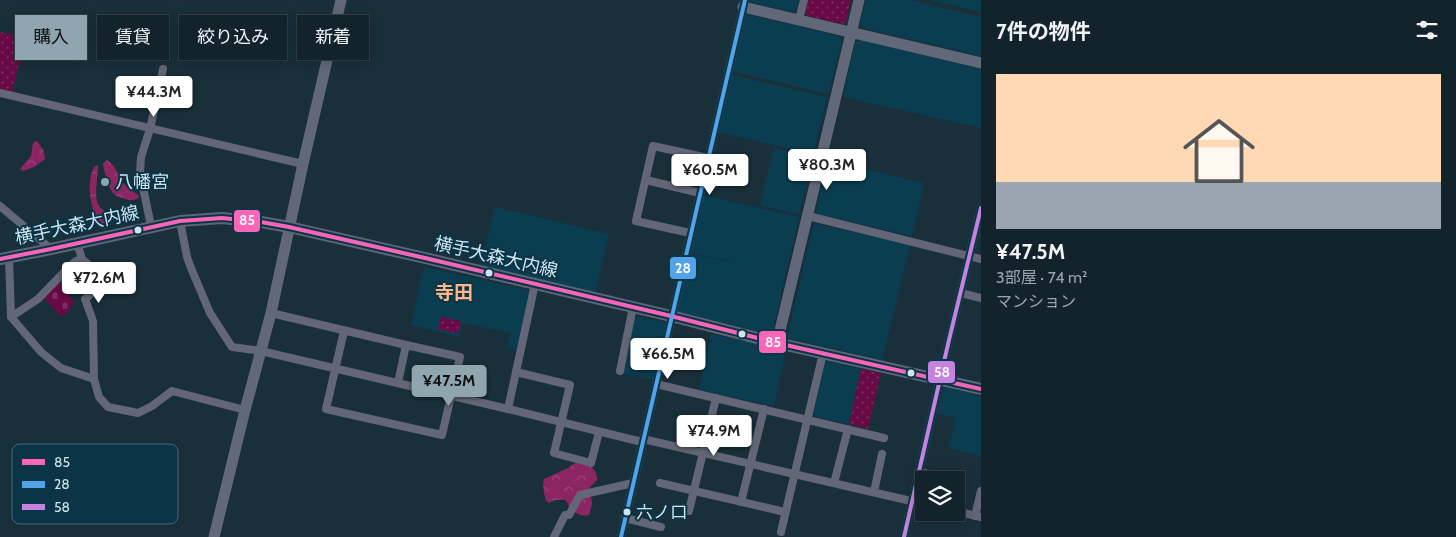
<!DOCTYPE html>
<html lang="ja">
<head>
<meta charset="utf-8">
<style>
	:root { --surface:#13232c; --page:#202f38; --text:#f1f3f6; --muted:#9da4a9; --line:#324048; --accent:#8fa5b0 }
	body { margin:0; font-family:Cabin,"Noto Sans JP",sans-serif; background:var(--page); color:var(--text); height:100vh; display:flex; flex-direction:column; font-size:19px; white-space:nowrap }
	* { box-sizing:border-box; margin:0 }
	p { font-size:16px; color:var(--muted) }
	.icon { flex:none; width:28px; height:28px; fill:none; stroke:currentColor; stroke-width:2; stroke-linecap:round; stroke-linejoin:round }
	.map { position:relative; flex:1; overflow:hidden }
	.drawer { display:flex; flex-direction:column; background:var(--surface); width:475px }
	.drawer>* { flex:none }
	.guide { position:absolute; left:15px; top:15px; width:475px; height:45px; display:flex; gap:10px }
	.fabs { position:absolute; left:915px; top:471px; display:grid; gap:10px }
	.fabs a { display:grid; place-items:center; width:50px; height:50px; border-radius:0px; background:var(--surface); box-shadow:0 2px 12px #0003,0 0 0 1px var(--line); font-size:25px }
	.price { position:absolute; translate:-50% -42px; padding:0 11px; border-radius:5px; background:#fff; color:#222; font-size:16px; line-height:32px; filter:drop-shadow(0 1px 2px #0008) }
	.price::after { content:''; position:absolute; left:50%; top:30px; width:15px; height:11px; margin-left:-8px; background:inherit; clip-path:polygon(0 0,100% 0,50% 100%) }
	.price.current { background:var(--accent); color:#111 }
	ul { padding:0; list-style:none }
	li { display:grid; align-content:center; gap:10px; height:265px; padding:0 15px }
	li span { display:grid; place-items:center; height:155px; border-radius:0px; color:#555 }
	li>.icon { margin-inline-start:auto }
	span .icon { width:90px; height:90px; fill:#fffc; stroke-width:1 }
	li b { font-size:21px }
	h2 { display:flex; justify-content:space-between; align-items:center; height:60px; padding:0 15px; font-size:21px }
	.chip { padding:0 18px; border-radius:0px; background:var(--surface); box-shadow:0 2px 12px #0003,0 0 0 1px var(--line); font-size:18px; line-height:45px }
	.chip.current { background:var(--accent); color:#111 }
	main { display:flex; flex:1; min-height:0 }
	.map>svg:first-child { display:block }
	.built { fill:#0b3d51 }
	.green { fill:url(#green-dots) }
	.forest { fill:url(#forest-crowns) }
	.cemetery { fill:url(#cemetery-stones) }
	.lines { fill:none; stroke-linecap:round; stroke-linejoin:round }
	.street { stroke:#626676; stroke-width:8 }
	.secondary { stroke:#616879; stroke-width:11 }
	.primary { stroke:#5d6576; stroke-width:12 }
	.bus-1-casing { stroke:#0b3447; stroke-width:8 }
	.bus-2-casing { stroke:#0b3447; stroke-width:8 }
	.bus-3-casing { stroke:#0b3447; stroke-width:8 }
	.bus-1 { stroke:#fa66b7; stroke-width:4 }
	.bus-2 { stroke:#53a3e8; stroke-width:4 }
	.bus-3 { stroke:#c483df; stroke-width:4 }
	.poi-dot { fill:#8fa5b0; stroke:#0b3447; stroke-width:2 }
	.bus-dot { fill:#cfe4f0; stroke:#0b3447; stroke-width:2 }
	.labels { text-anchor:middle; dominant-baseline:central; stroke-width:4; stroke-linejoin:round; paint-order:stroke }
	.bus-label { font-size:17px; fill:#cfe4f0; stroke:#0b3447; text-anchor:start }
	.poi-label { font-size:18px; fill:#cfe4f0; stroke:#0b3447; text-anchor:start }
	.street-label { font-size:18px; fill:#cfe4f0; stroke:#0b3447 }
	.neighbourhood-label { font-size:19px; font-weight:bold; fill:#fcb68b; stroke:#0b3447 }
	.key { fill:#0b3447; stroke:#46697a; stroke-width:1 }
	.key-label { font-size:14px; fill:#cfe4f0 }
	.line-badge { stroke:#0b3447; stroke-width:2 }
	.badge-label { font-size:14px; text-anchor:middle; font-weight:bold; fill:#fff }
</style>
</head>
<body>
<main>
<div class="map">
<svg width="981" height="537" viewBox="0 0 981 537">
	<defs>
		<pattern id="green-dots" width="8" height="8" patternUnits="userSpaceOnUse" patternTransform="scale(1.25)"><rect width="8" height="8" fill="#680a46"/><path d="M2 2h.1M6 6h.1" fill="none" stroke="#7d2e61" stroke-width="1.8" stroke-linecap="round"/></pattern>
		<pattern id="forest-crowns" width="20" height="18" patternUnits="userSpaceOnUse" patternTransform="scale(1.25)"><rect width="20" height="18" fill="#8c2662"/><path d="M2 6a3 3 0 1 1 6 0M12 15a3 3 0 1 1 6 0" fill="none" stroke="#9b4579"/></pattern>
		<pattern id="cemetery-stones" width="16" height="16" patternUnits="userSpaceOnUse" patternTransform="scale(1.25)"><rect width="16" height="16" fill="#680a46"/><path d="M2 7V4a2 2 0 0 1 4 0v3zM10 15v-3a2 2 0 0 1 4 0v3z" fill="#7d2e61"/></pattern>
	</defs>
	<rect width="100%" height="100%" fill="#192f3a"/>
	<g class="built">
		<path d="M 749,0 L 799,0 L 797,9 L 793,12 L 750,2 Z"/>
		<path d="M 866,0 L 910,0 L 981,17 L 981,56 L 863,28 L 860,24 Z"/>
		<path d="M 928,0 L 981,0 L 981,12 Z"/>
		<path d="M 745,14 L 838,36 L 842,40 L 829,92 L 827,94 L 732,71 Z"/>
		<path d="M 860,40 L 981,69 L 981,128 L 843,97 L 855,43 Z"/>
		<path d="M 732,75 L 827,97 L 813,154 L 718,132 Z"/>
		<path d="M 774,148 L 813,157 L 799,215 L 760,205 Z"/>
		<path d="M 828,161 L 924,183 L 912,236 L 819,215 L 816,212 Z"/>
		<path d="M 703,195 L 799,217 L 772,333 L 770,334 L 677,312 L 675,310 L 689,253 L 761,269 L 690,252 Z"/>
		<path d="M 495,207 L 609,234 L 595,294 L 481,267 Z"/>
		<path d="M 817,224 L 910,245 L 882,360 L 787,338 L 813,226 Z"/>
		<path d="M 424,267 L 532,291 L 518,350 L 507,348 L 510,333 L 463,323 L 459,337 L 411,325 Z"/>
		<path d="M 634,316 L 666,323 L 653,380 L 622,373 Z"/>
		<path d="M 711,334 L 786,350 L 774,406 L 699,390 Z"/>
		<path d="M 828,361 L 861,369 L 849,424 L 813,416 L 825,363 Z"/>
		<path d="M 944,387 L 981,396 L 981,456 L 949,448 L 956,418 L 937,413 Z"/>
	</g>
	<g class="green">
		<path d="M 808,0 L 851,0 L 846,21 L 842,24 L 808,16 L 805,12 Z"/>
		<path d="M 0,32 L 25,37 L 12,93 L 0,90 Z"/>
		<path d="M 441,317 L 461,321 L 458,334 L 438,329 Z"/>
		<path d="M 861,369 L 881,373 L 868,429 L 849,424 Z"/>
	</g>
	<g class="forest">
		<path d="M 37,141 L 44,151 L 45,159 L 34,167 L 23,171 L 20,169 L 31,156 L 33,143 Z"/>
		<path d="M 107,160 C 117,166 117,176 124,184 C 128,189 134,192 138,195 L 139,198 C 133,201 129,201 123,198 C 120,197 117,197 115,195 C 109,191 104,171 103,164 Z"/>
		<path d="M 98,165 C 98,175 94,197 98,204 C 104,215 112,209 109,227 L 104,229 L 99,228 C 92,208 85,186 94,167 Z"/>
		<path d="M 578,461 C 589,465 597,467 597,480 L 590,487 L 592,504 L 589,515 C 582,517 575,513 570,509 L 567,502 L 565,500 L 555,500 L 549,503 L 546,501 C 544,493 542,486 544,479 L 568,468 Z"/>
	</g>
	<path class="cemetery" d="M 58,281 L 74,302 L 68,311 L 61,317 L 43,297 Z"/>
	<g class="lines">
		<g class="street">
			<path d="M 799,19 L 804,0"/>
			<path d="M 0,93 L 303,164"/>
			<path d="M 646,180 L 700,193"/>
			<path d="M 0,206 L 51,249"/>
			<path d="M 808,216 L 981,259"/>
			<path d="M 180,221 L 187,257 L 191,268 L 210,313 L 232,347 L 261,351 L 508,409 L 642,442"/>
			<path d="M 151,226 L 140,173 L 141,157 L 150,129 L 163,69"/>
			<path d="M 690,233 L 636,221 L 653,146 L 708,158"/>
			<path d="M 77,243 L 82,259 L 94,269 L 100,280 L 98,287 L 85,299 L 93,321 L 94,379"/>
			<path d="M 9,258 L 11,317 L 41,352 L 61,368 L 94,379 L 99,397 L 108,407 L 138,413 L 152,406 L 172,391 L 245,410"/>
			<path d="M 961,293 L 981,298"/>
			<path d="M 271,313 L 406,345"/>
			<path d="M 11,317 L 38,299 L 70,266 L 76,261 L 82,259"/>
			<path d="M 344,331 L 326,409 L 442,435 L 460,357 L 406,345 L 398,383"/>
			<path d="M 620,371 L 633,307"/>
			<path d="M 516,372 L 570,385 L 554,453 L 591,463 L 599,432"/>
			<path d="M 656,384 L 884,438"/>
			<path d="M 508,409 L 535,284"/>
			<path d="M 643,439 L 924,504"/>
			<path d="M 920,472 L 954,480"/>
			<path d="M 660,483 L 785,512"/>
			<path d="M 834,483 L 848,429"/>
			<path d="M 874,492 L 882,454"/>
			<path d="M 741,502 L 764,409"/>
			<path d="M 689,511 L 716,398"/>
			<path d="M 956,511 L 981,517"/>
			<path d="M 975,516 L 981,491"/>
			<path d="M 625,518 L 661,527"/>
			<path d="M 781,532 L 823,353"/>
			<path d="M 554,537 L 565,515 L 569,515 L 580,495 L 633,483"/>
			<path d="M 621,537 L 745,0"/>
			<path d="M 904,537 L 949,340 L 981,208"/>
		</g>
		<g class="secondary">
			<path d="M 743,7 L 981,63"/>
			<path d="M 777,343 L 859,0"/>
			<path d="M 214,537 L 245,410 L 271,313 L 303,164 L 341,0"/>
		</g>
		<path class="primary" d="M 0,259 L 51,249 L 180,221 L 222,218 L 261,222 L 289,227 L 425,258 L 671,316 L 777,343 L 981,389"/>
		<defs>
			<path id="bus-1" d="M 0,259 L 51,249 L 180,221 L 222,218 L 261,222 L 289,227 L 425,258 L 671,316 L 777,343 L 981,389"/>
			<path id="bus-2" d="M 621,537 L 745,0"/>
			<path id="bus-3" d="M 904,537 L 949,340 L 981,208"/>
		</defs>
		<use href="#bus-1" class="bus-1-casing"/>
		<use href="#bus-2" class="bus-2-casing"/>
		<use href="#bus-3" class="bus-3-casing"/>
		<use href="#bus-1" class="bus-1"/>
		<use href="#bus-2" class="bus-2"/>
		<use href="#bus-3" class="bus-3"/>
	</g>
	<circle class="poi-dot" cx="105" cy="182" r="5"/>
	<g class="bus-dot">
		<circle cx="138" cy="230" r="4.5"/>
		<circle cx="489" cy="273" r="4.5"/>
		<circle cx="742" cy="334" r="4.5"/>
		<circle cx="911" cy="373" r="4.5"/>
		<circle cx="627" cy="512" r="4.5"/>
	</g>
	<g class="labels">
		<g class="bus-label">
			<text x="636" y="512">六ノ口</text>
		</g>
		<g class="poi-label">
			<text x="115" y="182">八幡宮</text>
		</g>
		<g class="street-label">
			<text transform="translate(77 225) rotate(-12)">横手大森大内線</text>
			<text transform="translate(496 257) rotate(13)">横手大森大内線</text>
		</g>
		<g class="neighbourhood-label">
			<text x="454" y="292">寺田</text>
		</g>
	</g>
	<rect x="12" y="444" width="166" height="80" rx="8" class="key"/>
	<rect x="22" y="459" width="23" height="6" fill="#fa66b7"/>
	<rect x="22" y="481" width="23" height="7" fill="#53a3e8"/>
	<rect x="22" y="504" width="23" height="6" fill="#c483df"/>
	<g class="key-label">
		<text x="54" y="467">85</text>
		<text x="54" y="489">28</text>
		<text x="54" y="512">58</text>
	</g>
	<g class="line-badge">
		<rect x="233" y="209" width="28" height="24" rx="5" fill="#fa66b7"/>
		<rect x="669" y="256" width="28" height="24" rx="5" fill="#53a3e8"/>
		<rect x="758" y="330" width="29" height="24" rx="5" fill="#fa66b7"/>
		<rect x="927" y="360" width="29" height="24" rx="5" fill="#c483df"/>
	</g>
	<g class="badge-label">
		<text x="247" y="225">85</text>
		<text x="683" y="273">28</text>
		<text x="773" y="347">85</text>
		<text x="942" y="377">58</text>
	</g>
</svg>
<div class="fabs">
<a><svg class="icon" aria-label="layers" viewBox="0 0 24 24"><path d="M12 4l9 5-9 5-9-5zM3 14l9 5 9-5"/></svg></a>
</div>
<b class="price" style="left:154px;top:118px">¥44.3M</b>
<b class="price" style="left:827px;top:191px">¥80.3M</b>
<b class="price" style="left:710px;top:196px">¥60.5M</b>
<b class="price" style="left:99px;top:304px">¥72.6M</b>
<b class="price" style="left:668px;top:380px">¥66.5M</b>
<b class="price current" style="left:449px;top:407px">¥47.5M</b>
<b class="price" style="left:714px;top:457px">¥74.9M</b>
<div class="guide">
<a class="chip current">購入</a>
<a class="chip">賃貸</a>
<a class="chip">絞り込み</a>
<a class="chip">新着</a>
</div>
</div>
<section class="drawer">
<h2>7件の物件<svg class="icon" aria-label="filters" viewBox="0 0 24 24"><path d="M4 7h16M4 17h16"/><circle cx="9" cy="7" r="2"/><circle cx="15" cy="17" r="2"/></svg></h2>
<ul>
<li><span style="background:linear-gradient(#ffd9b3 70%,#9aa5b1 0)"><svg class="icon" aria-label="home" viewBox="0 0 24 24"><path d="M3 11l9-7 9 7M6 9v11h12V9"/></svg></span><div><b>¥47.5M</b><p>3部屋 · 74 m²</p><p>マンション</p></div></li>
</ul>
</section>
</main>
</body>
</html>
